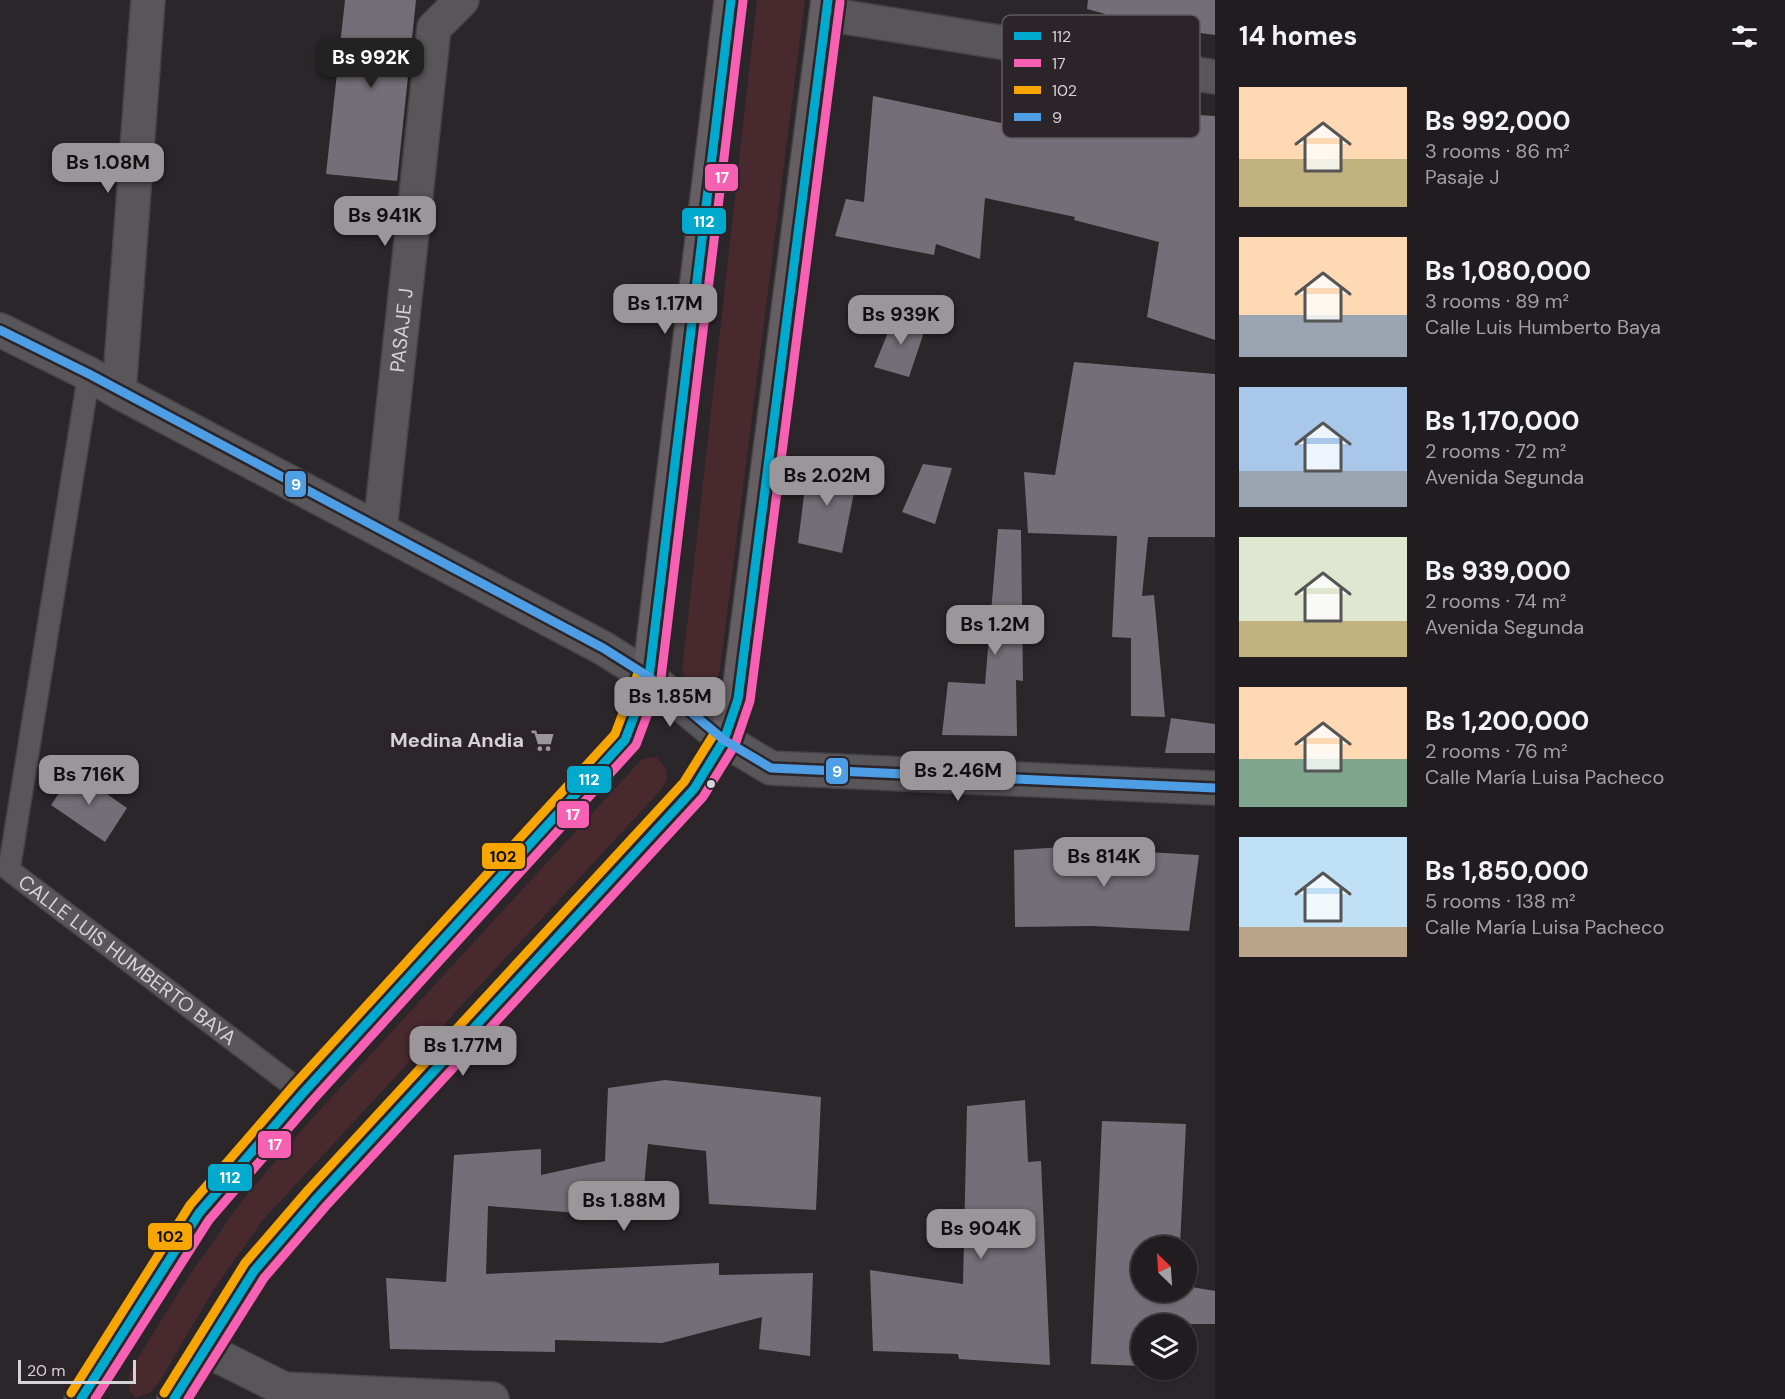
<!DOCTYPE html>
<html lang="en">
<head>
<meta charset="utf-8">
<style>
	:root { --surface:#201c1f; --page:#282528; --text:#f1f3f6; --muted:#a2a1a4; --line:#3d3a3d; --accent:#9a9699 }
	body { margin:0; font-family:"DM Sans",sans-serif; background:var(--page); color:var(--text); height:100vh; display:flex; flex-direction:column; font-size:22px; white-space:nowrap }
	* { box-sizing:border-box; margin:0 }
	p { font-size:20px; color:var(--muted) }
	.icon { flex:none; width:33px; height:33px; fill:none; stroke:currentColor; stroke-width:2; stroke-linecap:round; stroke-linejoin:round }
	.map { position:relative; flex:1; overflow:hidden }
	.side { display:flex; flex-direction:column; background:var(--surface); width:570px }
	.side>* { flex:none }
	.needle { width:39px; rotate:335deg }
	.tools { position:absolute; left:1131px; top:1236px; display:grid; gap:12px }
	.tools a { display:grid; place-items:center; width:66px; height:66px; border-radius:50%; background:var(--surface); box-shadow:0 2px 4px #0004,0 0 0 2px var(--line); font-size:30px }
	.scale { position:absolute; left:18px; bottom:15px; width:118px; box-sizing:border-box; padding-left:6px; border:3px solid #d6d3d6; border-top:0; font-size:16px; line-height:21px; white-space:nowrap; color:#d6d3d6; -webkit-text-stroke:4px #2b252a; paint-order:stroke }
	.price { position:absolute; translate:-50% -51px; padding:0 14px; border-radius:12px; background:var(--accent); color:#111; font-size:20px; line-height:39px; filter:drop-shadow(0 2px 3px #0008) }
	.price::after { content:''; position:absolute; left:50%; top:36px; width:18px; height:14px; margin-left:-9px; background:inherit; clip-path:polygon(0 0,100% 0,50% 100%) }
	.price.active { background:#222; color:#fff }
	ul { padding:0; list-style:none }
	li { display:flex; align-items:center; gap:18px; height:150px; padding:0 24px }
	li span { display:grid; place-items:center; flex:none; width:168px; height:120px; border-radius:0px; color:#555 }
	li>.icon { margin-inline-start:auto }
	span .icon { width:72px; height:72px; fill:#fffc; stroke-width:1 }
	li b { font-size:26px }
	h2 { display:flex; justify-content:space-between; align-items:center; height:72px; padding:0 24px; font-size:26px }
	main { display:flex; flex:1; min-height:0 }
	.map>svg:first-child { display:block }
	.green { fill:#47292e }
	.building { fill:#736e77 }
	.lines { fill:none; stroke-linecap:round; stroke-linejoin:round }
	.lane-casing { stroke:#454345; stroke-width:24 }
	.street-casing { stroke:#454345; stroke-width:36 }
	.secondary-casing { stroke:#454345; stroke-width:36 }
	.lane { stroke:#595659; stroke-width:21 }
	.street { stroke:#595659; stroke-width:33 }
	.secondary { stroke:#655f63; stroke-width:33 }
	.bus-1-casing { stroke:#2b252a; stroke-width:14 }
	.bus-2-casing { stroke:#2b252a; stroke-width:14 }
	.bus-3-casing { stroke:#2b252a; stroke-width:14 }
	.bus-4-casing { stroke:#2b252a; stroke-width:14 }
	.bus-1 { stroke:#00a9ce; stroke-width:9 }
	.bus-2 { stroke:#f860b3; stroke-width:9 }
	.bus-3 { stroke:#f7a600; stroke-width:9 }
	.bus-4 { stroke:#4d9ee5; stroke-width:9 }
	.bus-dot { fill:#d6d3d6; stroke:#2b252a; stroke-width:2 }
	.labels { text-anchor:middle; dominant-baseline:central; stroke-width:6; stroke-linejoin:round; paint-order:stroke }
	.street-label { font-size:20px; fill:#d6d3d6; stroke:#2b252a }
	.poi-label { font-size:20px; font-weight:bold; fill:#d6d3d6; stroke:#2b252a; text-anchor:end }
	.key { fill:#2b252a; stroke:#5e595e; stroke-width:1.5 }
	.key-label { font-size:16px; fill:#d6d3d6 }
	.line-badge { stroke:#2b252a; stroke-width:2 }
	.badge-label { font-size:16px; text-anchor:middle; font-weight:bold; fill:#fff }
	.pale-badge-label { font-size:16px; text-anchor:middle; font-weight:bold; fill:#111 }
</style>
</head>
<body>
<main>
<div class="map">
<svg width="1215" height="1399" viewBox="0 0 1215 1399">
	<rect width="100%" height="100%" fill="#2a2629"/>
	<g class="green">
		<path d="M 757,0 L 805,0 L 720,669 L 715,685 L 701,688 L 686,680 L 682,670 Z"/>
		<path d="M 656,757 L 666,768 L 667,780 L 659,792 L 263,1220 L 214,1289 L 158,1384 L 149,1393 L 136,1398 L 129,1390 L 129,1376 L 136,1361 L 189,1276 L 244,1198 L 307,1124 L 642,759 Z"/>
	</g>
	<g class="building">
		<path d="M 345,0 L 416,0 L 397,181 L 326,174 Z"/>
		<path d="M 1088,0 L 1215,0 L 1215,35 L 1177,30 L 1176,35 L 1141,24 L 1105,19 L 1105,14 L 1087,9 Z"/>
		<path d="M 873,96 L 1040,131 L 1049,98 L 1120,112 L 1120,103 L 1166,107 L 1165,113 L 1215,116 L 1215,340 L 1147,317 L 1159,242 L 1074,220 L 1075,217 L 985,198 L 980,259 L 936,244 L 934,255 L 835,236 L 846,199 L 864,202 Z"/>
		<path d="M 895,315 L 927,323 L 909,377 L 874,367 Z"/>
		<path d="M 1074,362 L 1215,374 L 1215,537 L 1148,537 L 1142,596 L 1154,595 L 1165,717 L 1131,716 L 1131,638 L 1112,637 L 1117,536 L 1028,533 L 1024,472 L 1055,475 Z"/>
		<path d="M 808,463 L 858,472 L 842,553 L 798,543 Z"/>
		<path d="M 923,464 L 952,468 L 935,524 L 902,512 Z"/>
		<path d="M 998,529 L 1021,530 L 1023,681 L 1016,680 L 1017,736 L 942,735 L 948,682 L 985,684 Z"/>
		<path d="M 1171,718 L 1215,724 L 1215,753 L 1165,753 Z"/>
		<path d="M 74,771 L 127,808 L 105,842 L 51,805 Z"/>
		<path d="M 1096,845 L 1096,849 L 1199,855 L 1189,931 L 1092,926 L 1015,927 L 1014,850 Z"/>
		<path d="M 665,1080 L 821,1097 L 816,1210 L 709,1204 L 706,1151 L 648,1144 L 641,1218 L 488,1206 L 486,1274 L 719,1263 L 719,1275 L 813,1273 L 810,1356 L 759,1349 L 762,1317 L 662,1343 L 555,1340 L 555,1352 L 390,1349 L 386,1278 L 446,1282 L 454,1155 L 541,1149 L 541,1175 L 605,1161 L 608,1088 Z"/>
		<path d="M 1025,1100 L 1028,1162 L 1041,1161 L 1050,1365 L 959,1359 L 958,1354 L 873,1351 L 870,1270 L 963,1284 L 967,1106 Z"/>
		<path d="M 1102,1121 L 1186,1124 L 1180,1246 L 1142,1246 L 1142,1292 L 1186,1292 L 1186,1286 L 1215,1291 L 1215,1324 L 1142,1324 L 1142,1366 L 1091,1364 Z"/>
	</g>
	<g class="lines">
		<defs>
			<g id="lane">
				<path id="s1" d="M 89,374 L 9,870 L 303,1093"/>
			</g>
			<g id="street">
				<path d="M 826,14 L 1215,77"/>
				<path d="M 0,330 L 89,374 L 119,392 L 603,648 L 649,677 L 724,740 L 771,768 L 1215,788"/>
				<path d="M 119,392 L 148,0"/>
				<path id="s2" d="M 380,529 L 434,28 L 462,0"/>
				<path d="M 204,1349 L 284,1389 L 492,1399"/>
			</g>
			<g id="secondary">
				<path d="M 81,1399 L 199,1213 L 303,1093 L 625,740 L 649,677 L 731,0"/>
				<path d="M 174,1399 L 254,1271 L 317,1198 L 694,789 L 724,740 L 738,699 L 828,0"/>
			</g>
		</defs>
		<use href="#lane" class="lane-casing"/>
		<use href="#street" class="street-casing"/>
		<use href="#secondary" class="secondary-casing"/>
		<use href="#lane" class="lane"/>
		<use href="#street" class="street"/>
		<use href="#secondary" class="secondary"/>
		<defs>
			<g id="bus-1">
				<path d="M 81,1399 L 199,1213 L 303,1093 L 625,740 L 649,677 L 731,0"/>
				<path d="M 174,1399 L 254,1271 L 317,1198 L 694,789 L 724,740 L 738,699 L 828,0"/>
			</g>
			<g id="bus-2">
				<path d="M 95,1399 L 209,1220 L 312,1101 L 636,745 L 661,678 L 743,1"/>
				<path d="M 188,1399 L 264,1278 L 326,1206 L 703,797 L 735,745 L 750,701 L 840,2"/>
			</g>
			<g id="bus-3">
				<path d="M 71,1393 L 190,1205 L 294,1085 L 615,734 L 638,673"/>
				<path d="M 164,1393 L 245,1263 L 308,1190 L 684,782 L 714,734"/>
			</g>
			<path id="bus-4" d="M 0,330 L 89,374 L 603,648 L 649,677 L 724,740 L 771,768 L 1215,788"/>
		</defs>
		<use href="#bus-1" class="bus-1-casing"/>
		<use href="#bus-2" class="bus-2-casing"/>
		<use href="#bus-3" class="bus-3-casing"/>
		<use href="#bus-4" class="bus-4-casing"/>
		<use href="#bus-1" class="bus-1"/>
		<use href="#bus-2" class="bus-2"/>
		<use href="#bus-3" class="bus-3"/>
		<use href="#bus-4" class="bus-4"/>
	</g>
	<defs>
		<symbol id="supermarket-bare" viewBox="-9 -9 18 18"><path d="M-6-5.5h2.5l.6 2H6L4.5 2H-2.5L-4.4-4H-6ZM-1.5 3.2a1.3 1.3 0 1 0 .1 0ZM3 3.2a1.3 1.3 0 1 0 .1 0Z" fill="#9a9699" stroke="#2b252a" stroke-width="2.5" paint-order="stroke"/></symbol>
	</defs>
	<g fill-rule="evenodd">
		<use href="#supermarket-bare" x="526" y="724" width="33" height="33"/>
	</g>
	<circle class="bus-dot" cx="711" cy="784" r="5"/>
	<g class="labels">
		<g class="street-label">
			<text stroke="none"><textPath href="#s2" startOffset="200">PASAJE J</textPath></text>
			<text stroke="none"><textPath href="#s1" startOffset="651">CALLE LUIS HUMBERTO BAYA</textPath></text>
		</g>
		<g class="poi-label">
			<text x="524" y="740">Medina Andia</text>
		</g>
	</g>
	<rect x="1002" y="15" width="198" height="123" rx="9" class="key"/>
	<rect x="1014" y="32" width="27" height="8" fill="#00a9ce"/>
	<rect x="1014" y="59" width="27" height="8" fill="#f860b3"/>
	<rect x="1014" y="86" width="27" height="8" fill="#f7a600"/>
	<rect x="1014" y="113" width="27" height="8" fill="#4d9ee5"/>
	<g class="key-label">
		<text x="1052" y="42">112</text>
		<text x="1052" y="69">17</text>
		<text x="1052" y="96">102</text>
		<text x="1052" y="123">9</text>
	</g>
	<g class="line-badge">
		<rect x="704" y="163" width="35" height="29" rx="6" fill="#f860b3"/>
		<rect x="681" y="207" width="46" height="28" rx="6" fill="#00a9ce"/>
		<rect x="284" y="470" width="23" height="28" rx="6" fill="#4d9ee5"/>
		<rect x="825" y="757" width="24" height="28" rx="6" fill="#4d9ee5"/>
		<rect x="566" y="765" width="46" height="29" rx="6" fill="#00a9ce"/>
		<rect x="556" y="800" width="34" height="29" rx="6" fill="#f860b3"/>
		<rect x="481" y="842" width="45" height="28" rx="6" fill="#f7a600"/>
		<rect x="257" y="1130" width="35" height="29" rx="6" fill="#f860b3"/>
		<rect x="207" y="1163" width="46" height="29" rx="6" fill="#00a9ce"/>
		<rect x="147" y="1222" width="46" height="29" rx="6" fill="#f7a600"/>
	</g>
	<g class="badge-label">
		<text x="722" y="183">17</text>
		<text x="704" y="227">112</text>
		<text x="296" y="490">9</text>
		<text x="837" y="777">9</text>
		<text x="589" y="785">112</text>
		<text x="573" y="820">17</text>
		<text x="275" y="1150">17</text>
		<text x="230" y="1183">112</text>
	</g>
	<g class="pale-badge-label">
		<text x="503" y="862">102</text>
		<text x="170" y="1242">102</text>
	</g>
</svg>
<div class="tools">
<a><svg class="needle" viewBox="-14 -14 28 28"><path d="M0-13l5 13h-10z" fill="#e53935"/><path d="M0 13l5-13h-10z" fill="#a2a1a4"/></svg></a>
<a><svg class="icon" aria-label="layers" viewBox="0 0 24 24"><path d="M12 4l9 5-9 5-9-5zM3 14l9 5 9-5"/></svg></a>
</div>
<div class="scale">20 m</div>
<b class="price active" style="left:371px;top:89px">Bs 992K</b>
<b class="price" style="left:108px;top:194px">Bs 1.08M</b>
<b class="price" style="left:385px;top:247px">Bs 941K</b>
<b class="price" style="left:665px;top:335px">Bs 1.17M</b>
<b class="price" style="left:901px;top:346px">Bs 939K</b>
<b class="price" style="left:827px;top:507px">Bs 2.02M</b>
<b class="price" style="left:995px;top:656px">Bs 1.2M</b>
<b class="price" style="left:670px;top:728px">Bs 1.85M</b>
<b class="price" style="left:958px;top:802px">Bs 2.46M</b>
<b class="price" style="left:89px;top:806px">Bs 716K</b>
<b class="price" style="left:1104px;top:888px">Bs 814K</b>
<b class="price" style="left:463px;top:1077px">Bs 1.77M</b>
<b class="price" style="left:624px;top:1232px">Bs 1.88M</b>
<b class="price" style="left:981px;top:1260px">Bs 904K</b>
</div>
<section class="side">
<h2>14 homes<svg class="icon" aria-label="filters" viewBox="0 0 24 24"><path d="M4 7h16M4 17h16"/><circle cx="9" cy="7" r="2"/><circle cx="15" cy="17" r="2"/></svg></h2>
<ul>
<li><span style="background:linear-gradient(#ffd9b3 60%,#c2b280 0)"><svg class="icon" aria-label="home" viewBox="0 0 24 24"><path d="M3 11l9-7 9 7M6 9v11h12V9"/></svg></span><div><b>Bs 992,000</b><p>3 rooms · 86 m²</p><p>Pasaje J</p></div></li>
<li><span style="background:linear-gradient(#ffd9b3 65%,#9aa5b1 0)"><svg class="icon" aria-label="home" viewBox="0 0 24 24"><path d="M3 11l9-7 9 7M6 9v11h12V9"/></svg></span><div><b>Bs 1,080,000</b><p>3 rooms · 89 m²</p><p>Calle Luis Humberto Baya</p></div></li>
<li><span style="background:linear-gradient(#a9c7e8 70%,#9aa5b1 0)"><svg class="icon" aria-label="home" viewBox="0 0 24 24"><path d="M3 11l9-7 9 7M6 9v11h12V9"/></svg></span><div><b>Bs 1,170,000</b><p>2 rooms · 72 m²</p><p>Avenida Segunda</p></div></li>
<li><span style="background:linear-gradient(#dfe7d0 70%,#c2b280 0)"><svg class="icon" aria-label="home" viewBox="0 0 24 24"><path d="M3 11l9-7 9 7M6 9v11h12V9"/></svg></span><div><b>Bs 939,000</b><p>2 rooms · 74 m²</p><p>Avenida Segunda</p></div></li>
<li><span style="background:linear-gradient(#ffd9b3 60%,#7fa58c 0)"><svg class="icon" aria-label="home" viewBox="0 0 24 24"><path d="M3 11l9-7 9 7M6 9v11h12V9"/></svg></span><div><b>Bs 1,200,000</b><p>2 rooms · 76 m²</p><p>Calle María Luisa Pacheco</p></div></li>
<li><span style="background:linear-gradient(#bfe0f5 75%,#b9a48a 0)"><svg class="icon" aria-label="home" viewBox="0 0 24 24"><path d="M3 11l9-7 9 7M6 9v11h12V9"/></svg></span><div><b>Bs 1,850,000</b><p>5 rooms · 138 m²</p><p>Calle María Luisa Pacheco</p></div></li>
</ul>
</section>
</main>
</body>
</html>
